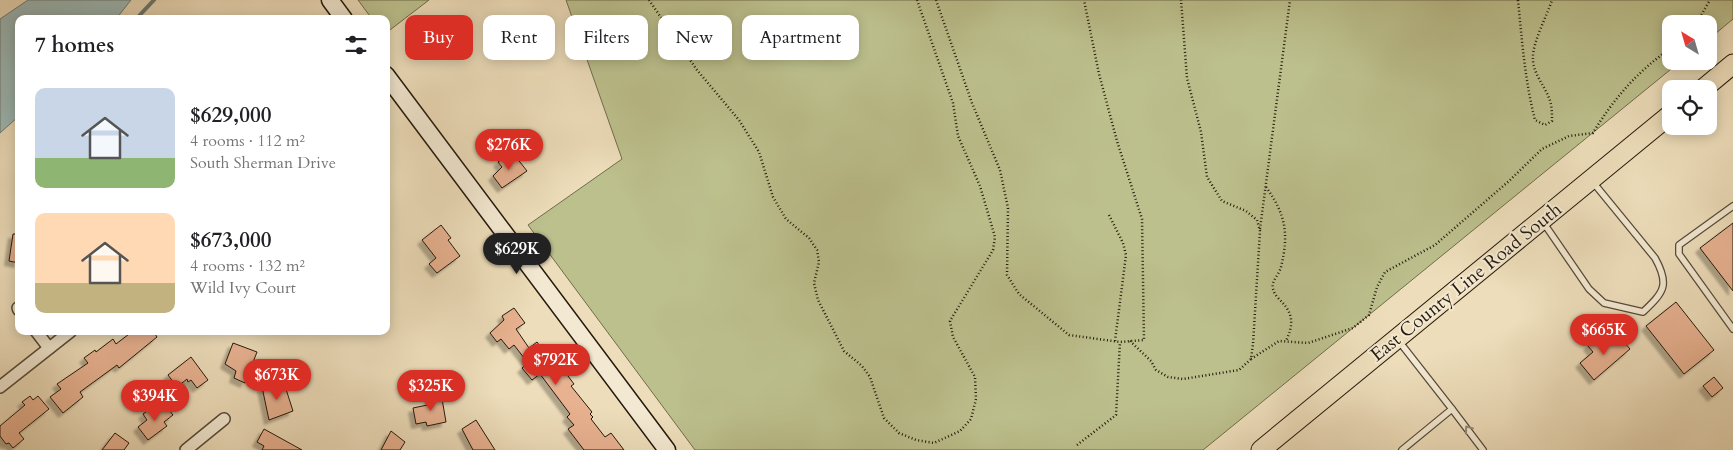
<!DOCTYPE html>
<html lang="en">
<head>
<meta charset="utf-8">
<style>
	:root { --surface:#fff; --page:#f6f6f6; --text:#202124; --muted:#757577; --accent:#d93025 }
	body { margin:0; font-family:Cardo,serif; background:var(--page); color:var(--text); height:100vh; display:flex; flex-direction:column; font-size:19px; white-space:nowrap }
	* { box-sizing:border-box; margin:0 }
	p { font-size:16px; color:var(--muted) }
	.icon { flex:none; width:28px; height:28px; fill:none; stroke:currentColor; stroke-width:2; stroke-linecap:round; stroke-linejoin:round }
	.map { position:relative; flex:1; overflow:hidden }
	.sheet { position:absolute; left:15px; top:15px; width:375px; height:320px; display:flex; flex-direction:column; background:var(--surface); border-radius:10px; box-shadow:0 2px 12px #0003 }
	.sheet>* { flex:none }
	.guide { position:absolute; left:405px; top:15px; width:475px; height:45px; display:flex; gap:10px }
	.needle { width:32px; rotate:323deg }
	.tools { position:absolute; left:1662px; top:15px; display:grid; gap:10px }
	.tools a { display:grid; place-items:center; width:55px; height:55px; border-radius:10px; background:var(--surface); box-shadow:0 2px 12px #0003; font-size:25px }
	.price { position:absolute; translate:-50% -42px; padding:0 11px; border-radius:18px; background:var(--accent); color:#fff; font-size:16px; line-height:32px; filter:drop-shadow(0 1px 2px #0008) }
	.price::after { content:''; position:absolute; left:50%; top:30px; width:15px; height:11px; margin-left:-8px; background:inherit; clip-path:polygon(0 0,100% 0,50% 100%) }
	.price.current { background:#222; color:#fff }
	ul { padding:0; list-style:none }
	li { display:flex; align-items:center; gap:15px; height:125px; padding:0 20px }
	li span { display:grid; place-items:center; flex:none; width:140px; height:100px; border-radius:10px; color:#555 }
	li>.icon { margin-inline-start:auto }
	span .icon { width:60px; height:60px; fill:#fffc; stroke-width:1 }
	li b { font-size:21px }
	h2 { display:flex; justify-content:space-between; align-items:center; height:60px; padding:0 20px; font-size:21px }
	.chip { padding:0 18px; border-radius:10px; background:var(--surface); box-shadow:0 2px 12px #0003; font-size:18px; line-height:45px }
	.chip.current { background:var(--accent); color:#fff }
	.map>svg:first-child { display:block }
	.green { fill:#bcc08d; stroke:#706c4c }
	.water { fill:#9cbab9; stroke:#6c7a74 }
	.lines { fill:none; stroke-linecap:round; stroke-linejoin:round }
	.stream { stroke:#6c7a74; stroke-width:4 }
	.building { fill:#e8b291; stroke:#24190c; filter:url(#shadow) }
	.lane-casing { stroke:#564a38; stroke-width:8 }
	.street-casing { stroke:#564a38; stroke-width:14 }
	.secondary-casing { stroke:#24190c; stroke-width:19 }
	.primary-casing { stroke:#24190c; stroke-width:21 }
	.path { stroke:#24190c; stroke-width:2.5; stroke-dasharray:1 2.5; stroke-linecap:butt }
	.lane { stroke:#f3e9d2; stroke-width:5.5 }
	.street { stroke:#f3e9d2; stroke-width:11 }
	.secondary { stroke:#f3e9d2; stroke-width:16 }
	.primary { stroke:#edddba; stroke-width:19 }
	.oneway { stroke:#968b79 }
	.labels { text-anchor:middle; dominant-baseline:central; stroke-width:4; stroke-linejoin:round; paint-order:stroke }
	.street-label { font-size:19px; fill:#24190c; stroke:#f3e9d2 }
</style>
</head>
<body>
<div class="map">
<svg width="1733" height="450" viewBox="0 0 1733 450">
	<defs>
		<filter id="shadow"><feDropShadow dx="-4.5" dy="4.5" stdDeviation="1" flood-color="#0004"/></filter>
	</defs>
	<rect width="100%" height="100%" fill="#edddba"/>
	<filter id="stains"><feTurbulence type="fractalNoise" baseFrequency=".004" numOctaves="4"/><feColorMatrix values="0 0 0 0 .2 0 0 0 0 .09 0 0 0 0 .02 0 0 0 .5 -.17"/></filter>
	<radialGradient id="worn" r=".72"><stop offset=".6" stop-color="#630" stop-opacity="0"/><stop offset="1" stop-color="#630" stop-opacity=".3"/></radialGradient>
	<g class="green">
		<path d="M 358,0 L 429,0 L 386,33 L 386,19 L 372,19 Z"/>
		<path d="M 566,0 L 1733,0 L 1733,19 L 1709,39 L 1709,24 L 1671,24 L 1671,61 L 1681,61 L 1203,450 L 695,450 L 528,225 L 622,159 Z"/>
	</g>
	<path class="water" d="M 28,0 L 131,0 L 116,19 L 19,19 L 19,116 L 0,133 L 0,19 Z"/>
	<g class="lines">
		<path class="stream" d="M 130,19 L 138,17 L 154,0"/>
	</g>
	<g class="building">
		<path d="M 509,154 L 513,159 L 516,157 L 527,171 L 502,188 L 493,176 L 502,167 L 498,162 Z"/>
		<path d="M 1733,223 L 1733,291 L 1700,248 Z"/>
		<path d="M 441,225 L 451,238 L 448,240 L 460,256 L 437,273 L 429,264 L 436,258 L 422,240 Z"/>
		<path d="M 13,234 L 19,234 L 19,263 L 9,261 Z"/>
		<path d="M 1676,302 L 1714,350 L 1684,374 L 1646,326 Z"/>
		<path d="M 514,308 L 525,323 L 516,329 L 529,348 L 537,342 L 546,355 L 543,357 L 556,373 L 562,368 L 574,384 L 571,386 L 592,412 L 590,414 L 593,417 L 591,419 L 605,437 L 611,433 L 624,450 L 584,450 L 568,429 L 574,425 L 567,417 L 570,414 L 540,374 L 532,380 L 522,368 L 528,363 L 514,345 L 509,349 L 501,339 L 497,342 L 490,333 L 504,320 L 502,316 Z"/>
		<path d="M 133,331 L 153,331 L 157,337 L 119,368 L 117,365 L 80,392 L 83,397 L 63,413 L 50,397 L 61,389 L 57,384 L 88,363 L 84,358 L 95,350 L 96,352 L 113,339 L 116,344 Z"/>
		<path d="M 1617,334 L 1630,349 L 1594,380 L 1580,363 L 1593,352 L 1588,346 L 1596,339 L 1601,346 Z"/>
		<path d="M 233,343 L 257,352 L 245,383 L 234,378 L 236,371 L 225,364 Z"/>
		<path d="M 191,357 L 208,380 L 197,388 L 191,380 L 188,382 L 187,379 L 177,387 L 168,375 Z"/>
		<path d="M 1714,377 L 1723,388 L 1712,397 L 1703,386 Z"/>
		<path d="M 278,382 L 280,388 L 285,386 L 293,411 L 269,420 L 262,387 Z"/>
		<path d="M 441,393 L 446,422 L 427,426 L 426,422 L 416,424 L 413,408 L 432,404 L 430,394 Z"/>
		<path d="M 30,396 L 33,400 L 38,396 L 49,409 L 19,433 L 24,439 L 13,448 L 9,443 L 6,444 L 0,436 L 0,426 L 25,405 L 22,402 Z"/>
		<path d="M 165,405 L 173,415 L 164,422 L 167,426 L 148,440 L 138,427 L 147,420 L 143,414 L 153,407 L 156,411 Z"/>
		<path d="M 476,420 L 495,450 L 473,450 L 462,429 Z"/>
		<path d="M 264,429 L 302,450 L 262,450 L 264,446 L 257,442 Z"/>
		<path d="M 391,431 L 405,442 L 400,450 L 381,450 Z"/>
		<path d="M 115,433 L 129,443 L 124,450 L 102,450 Z"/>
	</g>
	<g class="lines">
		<defs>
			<g id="lane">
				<path d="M 1733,206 L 1679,245 L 1679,254 L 1733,329"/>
				<path d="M 1543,222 L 1589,289 L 1604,303 L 1643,312 C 1664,292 1670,285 1655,258 L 1592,181"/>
				<path d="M 1398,340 L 1452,409 L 1402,450"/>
				<path d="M 1452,409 L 1483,450"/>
			</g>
			<g id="street">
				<path d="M 18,308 L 19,310"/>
				<path d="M 36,331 L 49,348"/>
				<path d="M 0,387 L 71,331"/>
				<path d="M 186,450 L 224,419"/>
			</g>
			<g id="secondary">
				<path d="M 330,0 L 344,19"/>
				<path d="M 386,75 L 667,450"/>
			</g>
			<g id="primary">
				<path d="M 1703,89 L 1733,64"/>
				<path d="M 1261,450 L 1671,114"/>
			</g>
		</defs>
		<use href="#lane" class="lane-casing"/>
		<use href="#street" class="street-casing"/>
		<use href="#secondary" class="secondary-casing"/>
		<use href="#primary" class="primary-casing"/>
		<g class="path">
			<path d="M 649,0 L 697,70 L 739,120 L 759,152 L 773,197 L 786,219 L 809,238 L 817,250 L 819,262 L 814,283 L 818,300 L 844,351 L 862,366 L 870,377 L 884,418 L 899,433 L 916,440 L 934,443 L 960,431 L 971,419 L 976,399 L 975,377 L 953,337 L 950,321 L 993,250 L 995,237 L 980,186 L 958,136 L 953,103 L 917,0"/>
			<path d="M 936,0 L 972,103 L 1000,170 L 1008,208 L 1007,275 L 1019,294 L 1069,335 L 1120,342 L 1144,340 L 1142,219 L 1117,141 L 1099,74 L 1084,0"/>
			<path d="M 1518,0 C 1522,41 1525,81 1535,120 L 1545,125 L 1552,121 C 1552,113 1552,105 1549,98 C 1544,85 1533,73 1533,59 C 1532,43 1547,16 1552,0"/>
			<path d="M 1696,24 L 1710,0"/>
			<path d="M 1266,187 C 1286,215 1289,234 1281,267 C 1279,275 1271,281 1273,289 C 1274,294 1279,299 1282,302 C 1294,315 1293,326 1286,341"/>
			<path d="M 1109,215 L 1123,243 L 1126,255 L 1115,341"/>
			<path d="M 1260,229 L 1290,0"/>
			<path d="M 1130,341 L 1151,361 L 1156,370 L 1168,377 L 1183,379 L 1239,370 L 1251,359 L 1253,344 L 1260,231 L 1257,220 L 1246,211 L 1222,201 L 1207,177 L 1201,132 L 1187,78 L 1181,0"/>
			<path d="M 1251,359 L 1279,341 L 1308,343 L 1353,328 L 1369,315 L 1377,287 L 1385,272 L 1435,245 L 1509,181 L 1542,149 L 1569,136 L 1593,133 C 1614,98 1638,71 1671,48"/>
			<path d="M 1077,445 L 1116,415 L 1120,342"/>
		</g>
		<use href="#lane" class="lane"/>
		<use href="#street" class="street"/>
		<use href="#secondary" class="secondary"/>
		<use href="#primary" class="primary"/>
	</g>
	<defs><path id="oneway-chevron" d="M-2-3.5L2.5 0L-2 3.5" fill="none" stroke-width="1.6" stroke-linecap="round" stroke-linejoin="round" transform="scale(1.25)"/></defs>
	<use class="oneway" href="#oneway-chevron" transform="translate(1468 429) rotate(-127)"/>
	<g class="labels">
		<g class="street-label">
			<text transform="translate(1466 282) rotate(-39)">East County Line Road South</text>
		</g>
	</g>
	<rect width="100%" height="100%" filter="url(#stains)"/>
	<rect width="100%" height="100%" fill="url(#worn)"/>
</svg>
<div class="tools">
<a><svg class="needle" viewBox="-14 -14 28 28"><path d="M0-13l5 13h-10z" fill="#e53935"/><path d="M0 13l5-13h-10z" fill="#757577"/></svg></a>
<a><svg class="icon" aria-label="locate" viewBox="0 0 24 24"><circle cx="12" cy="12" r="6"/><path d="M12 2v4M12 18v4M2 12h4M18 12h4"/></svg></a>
</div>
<b class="price" style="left:509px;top:171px">$276K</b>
<b class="price current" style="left:517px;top:275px">$629K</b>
<b class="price" style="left:1604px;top:356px">$665K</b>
<b class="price" style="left:556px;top:386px">$792K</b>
<b class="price" style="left:277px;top:401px">$673K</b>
<b class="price" style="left:431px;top:412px">$325K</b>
<b class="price" style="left:155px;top:422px">$394K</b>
<div class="guide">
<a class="chip current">Buy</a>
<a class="chip">Rent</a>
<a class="chip">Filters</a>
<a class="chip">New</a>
<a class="chip">Apartment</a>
</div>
<section class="sheet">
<h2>7 homes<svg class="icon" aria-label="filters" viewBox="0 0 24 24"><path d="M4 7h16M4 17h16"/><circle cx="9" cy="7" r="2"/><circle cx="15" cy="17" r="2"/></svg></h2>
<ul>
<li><span style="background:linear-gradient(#c9d6e8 70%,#8fb573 0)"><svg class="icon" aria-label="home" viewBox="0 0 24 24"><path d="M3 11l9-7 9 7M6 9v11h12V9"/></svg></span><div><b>$629,000</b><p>4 rooms · 112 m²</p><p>South Sherman Drive</p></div></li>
<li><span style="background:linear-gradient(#ffd9b3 70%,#c2b280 0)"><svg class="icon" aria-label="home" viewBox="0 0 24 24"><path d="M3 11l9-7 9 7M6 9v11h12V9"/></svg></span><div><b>$673,000</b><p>4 rooms · 132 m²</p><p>Wild Ivy Court</p></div></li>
</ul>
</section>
</div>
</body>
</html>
